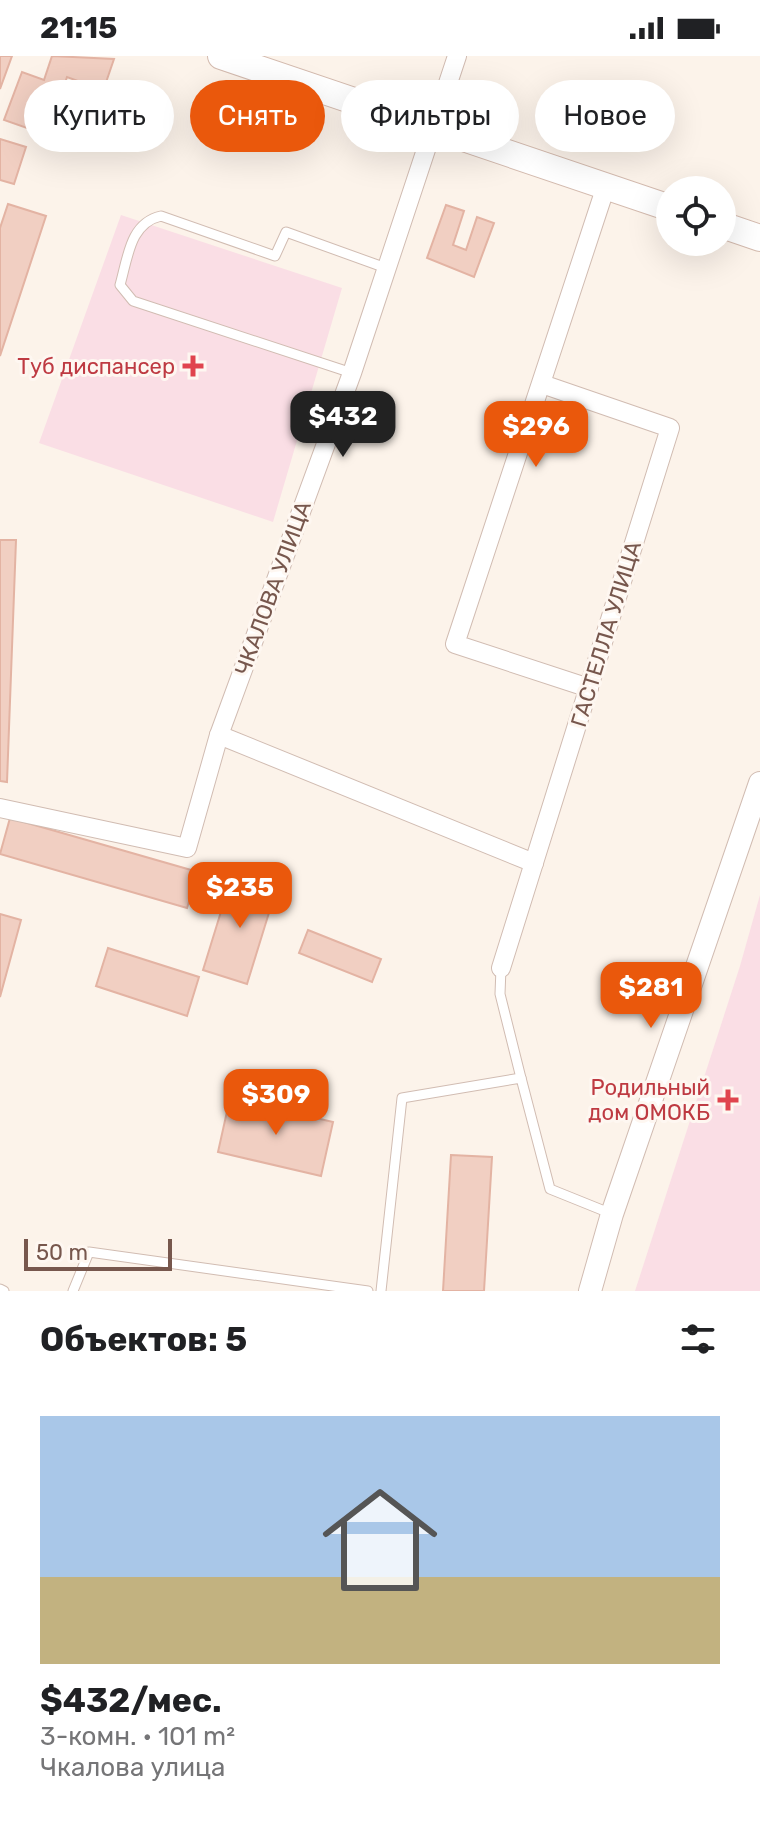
<!DOCTYPE html>
<html lang="ru">
<head>
<meta charset="utf-8">
<style>
	:root { --surface:#fff; --page:#f2f2f2; --text:#202124; --muted:#757577; --accent:#ea580c }
	body { margin:0; font-family:Rubik,sans-serif; background:var(--page); color:var(--text); height:100vh; display:flex; flex-direction:column; font-size:30px; white-space:nowrap }
	* { box-sizing:border-box; margin:0 }
	p { font-size:26px; color:var(--muted) }
	.icon { flex:none; width:44px; height:44px; fill:none; stroke:currentColor; stroke-width:2; stroke-linecap:round; stroke-linejoin:round }
	.map { position:relative; height:1235px; overflow:hidden }
	.details { display:flex; flex-direction:column; background:var(--surface); flex:1 }
	.details>* { flex:none }
	.banner { position:absolute; left:24px; top:24px; width:712px; height:72px; display:flex; gap:16px }
	.fabs { position:absolute; left:656px; top:120px; display:grid; gap:16px }
	.fabs a { display:grid; place-items:center; width:80px; height:80px; border-radius:50%; background:var(--surface); box-shadow:0 8px 32px #0002; font-size:40px }
	.scale { position:absolute; left:24px; bottom:20px; width:148px; box-sizing:border-box; padding-left:8px; border:4px solid #77574d; border-top:0; font-size:22px; line-height:28px; white-space:nowrap; color:#77574d; -webkit-text-stroke:6px #fef7f1; paint-order:stroke }
	.price { position:absolute; translate:-50% -68px; padding:0 18px; border-radius:16px; background:var(--accent); color:#fff; font-size:26px; line-height:52px; filter:drop-shadow(0 2px 4px #0008) }
	.price::after { content:''; position:absolute; left:50%; top:48px; width:24px; height:18px; margin-left:-12px; background:inherit; clip-path:polygon(0 0,100% 0,50% 100%) }
	.price.selected { background:#222; color:#fff }
	ul { padding:0; list-style:none }
	li { display:grid; align-content:center; gap:16px; height:424px; padding:0 40px }
	li span { display:grid; place-items:center; height:248px; border-radius:0px; color:#555 }
	li>.icon { margin-inline-start:auto }
	span .icon { width:144px; height:144px; fill:#fffc; stroke-width:1 }
	li b { font-size:34px }
	h2 { display:flex; justify-content:space-between; align-items:center; height:96px; padding:0 40px; font-size:34px }
	.chip { padding:0 28px; border-radius:36px; background:var(--surface); box-shadow:0 8px 32px #0002; font-size:28px; line-height:72px }
	.chip.selected { background:var(--accent); color:#fff }
	.status { display:flex; justify-content:space-between; align-items:center; height:56px; padding:0 40px; background:var(--surface); direction:ltr }
	.status svg { height:22px; fill:currentColor }
	.map>svg:first-child { display:block }
	.medical { fill:#fadee5 }
	.building { fill:#f1cfc2; stroke:#e3b3a3; stroke-width:2 }
	.lines { fill:none; stroke-linecap:round; stroke-linejoin:round }
	.service-casing { stroke:#d1bcb2; stroke-width:11 }
	.minor-casing { stroke:#d1bcb2; stroke-width:20 }
	.tertiary-casing { stroke:#d1bcb2; stroke-width:24 }
	.secondary-casing { stroke:#d4bbaf; stroke-width:28 }
	.service { stroke:#fff; stroke-width:9 }
	.minor { stroke:#fff; stroke-width:18 }
	.tertiary { stroke:#fff; stroke-width:22 }
	.secondary { stroke:#fff; stroke-width:26 }
	.health-dot { fill:#e0444e; stroke:#fef7f1; stroke-width:3 }
	.labels { text-anchor:middle; dominant-baseline:central; stroke-width:6; stroke-linejoin:round; paint-order:stroke }
	.health-label { font-size:22px; fill:#be3a42; stroke:#fef7f1; text-anchor:end }
	.street-label { font-size:22px; fill:#77574d; stroke:#fef7f1 }
</style>
</head>
<body>
<div class="status"><b>21:15</b><svg viewBox="0 0 49 12"><path d="M0 12V9h3v3zM5 12V6h3v6zM10 12V3h3v9zM15 12V0h3v12zM26 1h20v11H26zM47 4h2v5h-2z"/></svg></div>
<div class="map">
<svg width="760" height="1235" viewBox="0 0 760 1235">
	<rect width="100%" height="100%" fill="#fcf3ea"/>
	<g class="medical">
		<path d="M 121,159 L 342,232 L 273,466 L 39,387 Z"/>
		<path d="M 760,839 L 760,1235 L 635,1235 L 740,910 Z"/>
	</g>
	<g class="building">
		<path d="M 0,0 L 12,0 L 0,33 Z"/>
		<path d="M 52,0 L 114,3 L 89,76 L 74,70 L 89,29 L 67,21 L 58,47 L 38,40 L 27,72 L 4,64 L 22,16 L 44,24 Z"/>
		<path d="M 0,83 L 26,91 L 14,128 L 0,124 Z"/>
		<path d="M 8,148 L 46,160 L 0,300 L 0,172 Z"/>
		<path d="M 446,149 L 464,155 L 453,189 L 466,194 L 477,161 L 494,167 L 474,221 L 427,202 Z"/>
		<path d="M 0,484 L 16,484 L 7,726 L 0,725 Z"/>
		<path d="M 10,762 L 198,816 L 187,852 L 0,798 Z"/>
		<path d="M 232,820 L 276,834 L 247,928 L 203,914 Z"/>
		<path d="M 0,858 L 21,864 L 0,941 Z"/>
		<path d="M 308,874 L 381,903 L 372,926 L 299,897 Z"/>
		<path d="M 108,892 L 199,921 L 187,960 L 96,930 Z"/>
		<path d="M 230,1042 L 333,1066 L 321,1120 L 218,1096 Z"/>
		<path d="M 451,1099 L 492,1101 L 484,1235 L 443,1235 Z"/>
	</g>
	<g class="lines">
		<defs>
			<g id="service">
				<path d="M 352,317 L 133,245 L 120,229 C 128,201 130,167 161,160 L 275,200 L 286,176 L 386,212"/>
				<path d="M 501,912 L 500,938 L 521,1022"/>
				<path d="M 0,1233 L 4,1235"/>
				<path d="M 73,1235 L 89,1196 L 368,1235"/>
				<path d="M 381,1235 L 402,1042 L 521,1022 L 550,1133 L 612,1158"/>
			</g>
			<g id="minor">
				<path d="M 589,632 L 455,588 L 606,130"/>
				<path d="M 219,679 L 534,807"/>
				<path d="M 0,752 L 187,792 L 219,679 L 352,317 L 457,0"/>
				<path d="M 501,912 L 670,372 L 542,328"/>
			</g>
			<path id="tertiary" d="M 590,1235 L 612,1158 L 760,727"/>
			<g id="secondary">
				<path d="M 221,0 L 670,152"/>
				<path d="M 722,169 L 760,182"/>
			</g>
		</defs>
		<use href="#service" class="service-casing"/>
		<use href="#minor" class="minor-casing"/>
		<use href="#tertiary" class="tertiary-casing"/>
		<use href="#secondary" class="secondary-casing"/>
		<use href="#service" class="service"/>
		<use href="#minor" class="minor"/>
		<use href="#tertiary" class="tertiary"/>
		<use href="#secondary" class="secondary"/>
	</g>
	<g class="health-dot">
		<path d="M189 298h8v8h8v8h-8v8h-8v-8h-8v-8h8z"/>
		<path d="M724 1032h8v8h8v8h-8v8h-8v-8h-8v-8h8z"/>
	</g>
	<g class="labels">
		<g class="health-label">
			<text x="175" y="310">Туб диспансер</text>
			<text x="710" y="1031">Родильный<tspan x="710" dy="25">дом ОМОКБ</tspan></text>
		</g>
		<g class="street-label">
			<text transform="translate(273 532) rotate(-70)">ЧКАЛОВА УЛИЦА</text>
			<text transform="translate(606 578) rotate(-73)">ГАСТЕЛЛА УЛИЦА</text>
		</g>
	</g>
</svg>
<div class="fabs">
<a><svg class="icon" aria-label="locate" viewBox="0 0 24 24"><circle cx="12" cy="12" r="6"/><path d="M12 2v4M12 18v4M2 12h4M18 12h4"/></svg></a>
</div>
<div class="scale">50 m</div>
<b class="price selected" style="left:343px;top:403px">$432</b>
<b class="price" style="left:536px;top:413px">$296</b>
<b class="price" style="left:240px;top:874px">$235</b>
<b class="price" style="left:651px;top:974px">$281</b>
<b class="price" style="left:276px;top:1081px">$309</b>
<div class="banner">
<a class="chip">Купить</a>
<a class="chip selected">Снять</a>
<a class="chip">Фильтры</a>
<a class="chip">Новое</a>
</div>
</div>
<section class="details">
<h2>Объектов: 5<svg class="icon" aria-label="filters" viewBox="0 0 24 24"><path d="M4 7h16M4 17h16"/><circle cx="9" cy="7" r="2"/><circle cx="15" cy="17" r="2"/></svg></h2>
<ul>
<li><span style="background:linear-gradient(#a9c7e8 65%,#c2b280 0)"><svg class="icon" aria-label="home" viewBox="0 0 24 24"><path d="M3 11l9-7 9 7M6 9v11h12V9"/></svg></span><div><b>$432/мес.</b><p>3-комн. · 101 m²</p><p>Чкалова улица</p></div></li>
</ul>
</section>
</body>
</html>
